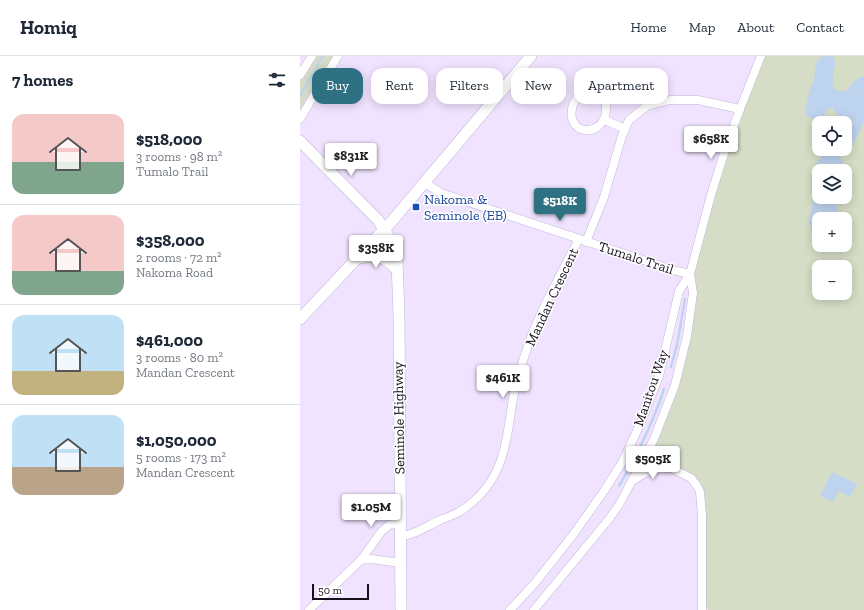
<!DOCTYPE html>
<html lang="en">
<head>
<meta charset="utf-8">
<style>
	:root { --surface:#fff; --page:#f2f2f3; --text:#1f2937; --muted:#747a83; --line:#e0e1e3; --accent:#2e7182 }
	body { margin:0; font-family:"Zilla Slab",serif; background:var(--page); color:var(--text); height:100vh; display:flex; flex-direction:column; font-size:15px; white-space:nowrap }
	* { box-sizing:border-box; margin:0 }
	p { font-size:13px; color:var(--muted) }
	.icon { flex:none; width:22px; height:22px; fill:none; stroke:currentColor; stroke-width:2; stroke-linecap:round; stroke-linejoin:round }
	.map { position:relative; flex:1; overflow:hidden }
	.panel { display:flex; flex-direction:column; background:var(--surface); width:300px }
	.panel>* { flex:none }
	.top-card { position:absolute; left:12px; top:12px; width:380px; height:36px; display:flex; gap:8px }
	.tools { position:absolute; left:512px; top:60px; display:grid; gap:8px }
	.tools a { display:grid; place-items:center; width:40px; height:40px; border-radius:8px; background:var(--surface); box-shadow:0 2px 10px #0003; font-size:20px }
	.scale { position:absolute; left:12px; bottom:10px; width:57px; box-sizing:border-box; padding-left:4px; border:2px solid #16101c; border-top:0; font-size:11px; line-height:14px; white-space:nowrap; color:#16101c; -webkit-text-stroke:3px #fff; paint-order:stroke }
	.price { position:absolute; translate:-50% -34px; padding:0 9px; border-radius:4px; background:#fff; color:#222; font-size:13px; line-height:26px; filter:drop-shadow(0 1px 2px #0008) }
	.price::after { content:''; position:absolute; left:50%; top:24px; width:12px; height:9px; margin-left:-6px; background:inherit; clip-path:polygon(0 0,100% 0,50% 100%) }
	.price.active { background:var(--accent); color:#fff }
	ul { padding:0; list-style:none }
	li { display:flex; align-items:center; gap:12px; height:100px; padding:0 12px }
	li+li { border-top:1px solid var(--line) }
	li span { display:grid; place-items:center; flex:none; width:112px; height:80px; border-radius:12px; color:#555 }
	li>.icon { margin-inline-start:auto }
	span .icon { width:48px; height:48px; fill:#fffc; stroke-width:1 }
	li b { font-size:17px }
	h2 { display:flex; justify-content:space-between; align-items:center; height:48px; padding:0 12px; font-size:17px }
	.tag { padding:0 14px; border-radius:12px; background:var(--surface); box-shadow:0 2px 10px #0003; font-size:14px; line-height:36px }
	.tag.active { background:var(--accent); color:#fff }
	header { display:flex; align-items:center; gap:24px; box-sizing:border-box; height:56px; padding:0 20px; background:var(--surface); border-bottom:1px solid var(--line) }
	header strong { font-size:19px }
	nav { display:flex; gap:22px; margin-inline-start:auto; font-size:14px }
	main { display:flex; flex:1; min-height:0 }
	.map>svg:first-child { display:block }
	.green { fill:#d5ddc6; fill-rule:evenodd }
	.water { fill:#bed3ee }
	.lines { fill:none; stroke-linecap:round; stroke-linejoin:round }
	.stream { stroke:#bed3ee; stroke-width:2.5 }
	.canal { stroke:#bed3ee; stroke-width:8 }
	.street-casing { stroke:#c3b4d5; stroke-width:9 }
	.secondary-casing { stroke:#c3b4d5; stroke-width:12 }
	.street { stroke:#fff; stroke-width:8 }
	.secondary { stroke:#fff; stroke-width:11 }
	.transit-dot { fill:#1a4fb4; stroke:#fff; stroke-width:1.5 }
	.labels { text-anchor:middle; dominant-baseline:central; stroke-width:3; stroke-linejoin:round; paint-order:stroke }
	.transit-label { font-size:14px; fill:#164399; stroke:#fff; text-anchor:start }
	.street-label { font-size:14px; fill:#16101c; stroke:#fff }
</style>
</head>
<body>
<header>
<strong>Homiq</strong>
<nav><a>Home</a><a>Map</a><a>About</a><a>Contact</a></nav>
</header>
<main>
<section class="panel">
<h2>7 homes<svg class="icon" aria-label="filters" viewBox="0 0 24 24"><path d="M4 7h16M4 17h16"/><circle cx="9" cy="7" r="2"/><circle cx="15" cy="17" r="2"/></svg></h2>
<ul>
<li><span style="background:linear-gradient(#f6c9c9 60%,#7fa58c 0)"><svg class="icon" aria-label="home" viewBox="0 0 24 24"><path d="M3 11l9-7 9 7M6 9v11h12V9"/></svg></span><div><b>$518,000</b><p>3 rooms · 98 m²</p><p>Tumalo Trail</p></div></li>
<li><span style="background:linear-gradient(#f6c9c9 70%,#7fa58c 0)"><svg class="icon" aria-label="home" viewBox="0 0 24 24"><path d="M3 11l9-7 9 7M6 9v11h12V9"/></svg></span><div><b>$358,000</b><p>2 rooms · 72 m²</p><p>Nakoma Road</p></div></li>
<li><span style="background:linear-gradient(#bfe0f5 70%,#c2b280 0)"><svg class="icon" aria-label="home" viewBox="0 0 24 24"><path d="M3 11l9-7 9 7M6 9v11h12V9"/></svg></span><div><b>$461,000</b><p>3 rooms · 80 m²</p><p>Mandan Crescent</p></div></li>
<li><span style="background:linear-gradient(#bfe0f5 65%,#b9a48a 0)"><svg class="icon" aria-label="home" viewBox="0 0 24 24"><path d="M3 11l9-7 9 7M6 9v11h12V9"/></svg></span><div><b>$1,050,000</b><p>5 rooms · 173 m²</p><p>Mandan Crescent</p></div></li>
</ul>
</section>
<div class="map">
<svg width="564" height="554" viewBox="0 0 564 554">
	<rect width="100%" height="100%" fill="#f0e3ff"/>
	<g class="green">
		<path d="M 14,0 L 33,0 L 0,53 L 0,24 Z"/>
		<path d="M 461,0 L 564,0 L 564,554 L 408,554 L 402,540 L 397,430 L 346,400 L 354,383 L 387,280 L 390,218 L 401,175 ZM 519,67 L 545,67 L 545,93 L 519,93 ZM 519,115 L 545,115 L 545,141 L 519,141 ZM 519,163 L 545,163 L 545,189 L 519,189 ZM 519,211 L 545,211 L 545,237 L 519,237 Z"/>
	</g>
	<g class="water">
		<path d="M 524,0 L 533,0 C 539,11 529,19 534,32 L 538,35 L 545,35 C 552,30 555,22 564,20 C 564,33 564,50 564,63 C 562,73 553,90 545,94 L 538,93 L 545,93 L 545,67 L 536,67 L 538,59 L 532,52 L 528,53 L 522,63 L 515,63 L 508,61 L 505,56 L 509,37 L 514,23 L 516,8 L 519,3 Z"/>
		<path d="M 528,97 L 538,100 L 543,105 L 539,115 L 519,115 L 519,141 L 534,141 L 538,155 L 538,163 L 519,163 L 519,179 C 502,172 513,155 513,143 C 513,139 511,135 511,131 C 510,119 516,101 528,97 Z"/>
		<path d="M 532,416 L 557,428 L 550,441 L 539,435 L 533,446 L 520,440 Z"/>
	</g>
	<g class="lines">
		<g class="stream">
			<path d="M 0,40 L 23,0"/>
			<path d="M 371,311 L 377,289 L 385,243"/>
			<path d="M 319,430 C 337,399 353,367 364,333"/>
		</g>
		<path class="canal" d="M 536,99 L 537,93"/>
		<defs>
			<g id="street">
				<path d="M 0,19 L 12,0"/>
				<path d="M 289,37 L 297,38 L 304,42 C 306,46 306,50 306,54 C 304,84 263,79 273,49 C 276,41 281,37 289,37 Z"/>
				<path d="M 0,63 L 38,0"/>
				<path d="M 305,64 L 325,73"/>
				<path d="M 125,127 L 141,137 L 373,214 L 390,218"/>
				<path d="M 286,186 L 304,141 L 322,80 L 329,64 L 347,50 L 370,44 L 398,44 L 440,53"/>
				<path d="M 346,400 L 391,422 L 397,430 L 400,436 L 402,460 L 402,554"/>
				<path d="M 334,424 C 345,416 354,412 369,412"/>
				<path d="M 101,480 C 115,479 127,470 140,464 C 146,462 153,459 159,456 C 202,429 205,394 212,349 C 215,327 222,307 229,287 C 242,251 261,218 279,183"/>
				<path d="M 61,504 L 71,503 L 101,507"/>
				<path d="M 9,554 L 61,504 L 81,476 L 89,469 L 101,466"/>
				<path d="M 210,554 L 235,527 L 273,479 L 304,435 L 323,405 L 341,366 L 359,320 L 379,235 L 390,218 L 411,139 L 426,91 L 440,53 L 461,0"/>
				<path d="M 234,554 L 309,463 L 319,449 L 354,383 L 375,329 L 387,280 L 393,237 L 390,218"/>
			</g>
			<g id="secondary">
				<path d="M 0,85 L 78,164 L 90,183 L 97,205 L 99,259 L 101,554"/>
				<path d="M 56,203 C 76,198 84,199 98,215"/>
				<path d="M 0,263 L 92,165 L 231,0"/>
			</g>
		</defs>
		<use href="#street" class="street-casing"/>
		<use href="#secondary" class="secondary-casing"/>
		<use href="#street" class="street"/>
		<use href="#secondary" class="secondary"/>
	</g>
	<rect class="transit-dot" x="112" y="147" width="8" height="8" rx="2"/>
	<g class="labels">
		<g class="transit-label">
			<text x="124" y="143">Nakoma &amp;<tspan x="124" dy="16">Seminole (EB)</tspan></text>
		</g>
		<g class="street-label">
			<text transform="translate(336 202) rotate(18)">Tumalo Trail</text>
			<text transform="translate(252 241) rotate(-65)">Mandan Crescent</text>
			<text transform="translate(351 332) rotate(-71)">Manitou Way</text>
			<text transform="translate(99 362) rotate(-91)">Seminole Highway</text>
		</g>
	</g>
</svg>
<div class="tools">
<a><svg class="icon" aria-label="locate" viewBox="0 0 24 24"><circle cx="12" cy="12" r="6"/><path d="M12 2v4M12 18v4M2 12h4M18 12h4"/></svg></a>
<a><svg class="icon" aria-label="layers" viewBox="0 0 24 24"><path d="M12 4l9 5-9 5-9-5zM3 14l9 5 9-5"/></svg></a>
<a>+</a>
<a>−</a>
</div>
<div class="scale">50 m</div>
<b class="price" style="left:411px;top:104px">$658K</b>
<b class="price" style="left:51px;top:121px">$831K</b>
<b class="price active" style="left:260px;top:166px">$518K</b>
<b class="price" style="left:76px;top:213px">$358K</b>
<b class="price" style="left:203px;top:343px">$461K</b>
<b class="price" style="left:353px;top:424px">$505K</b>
<b class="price" style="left:71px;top:472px">$1.05M</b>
<div class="top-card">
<a class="tag active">Buy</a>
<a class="tag">Rent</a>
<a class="tag">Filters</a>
<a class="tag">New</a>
<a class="tag">Apartment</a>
</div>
</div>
</main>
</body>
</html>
